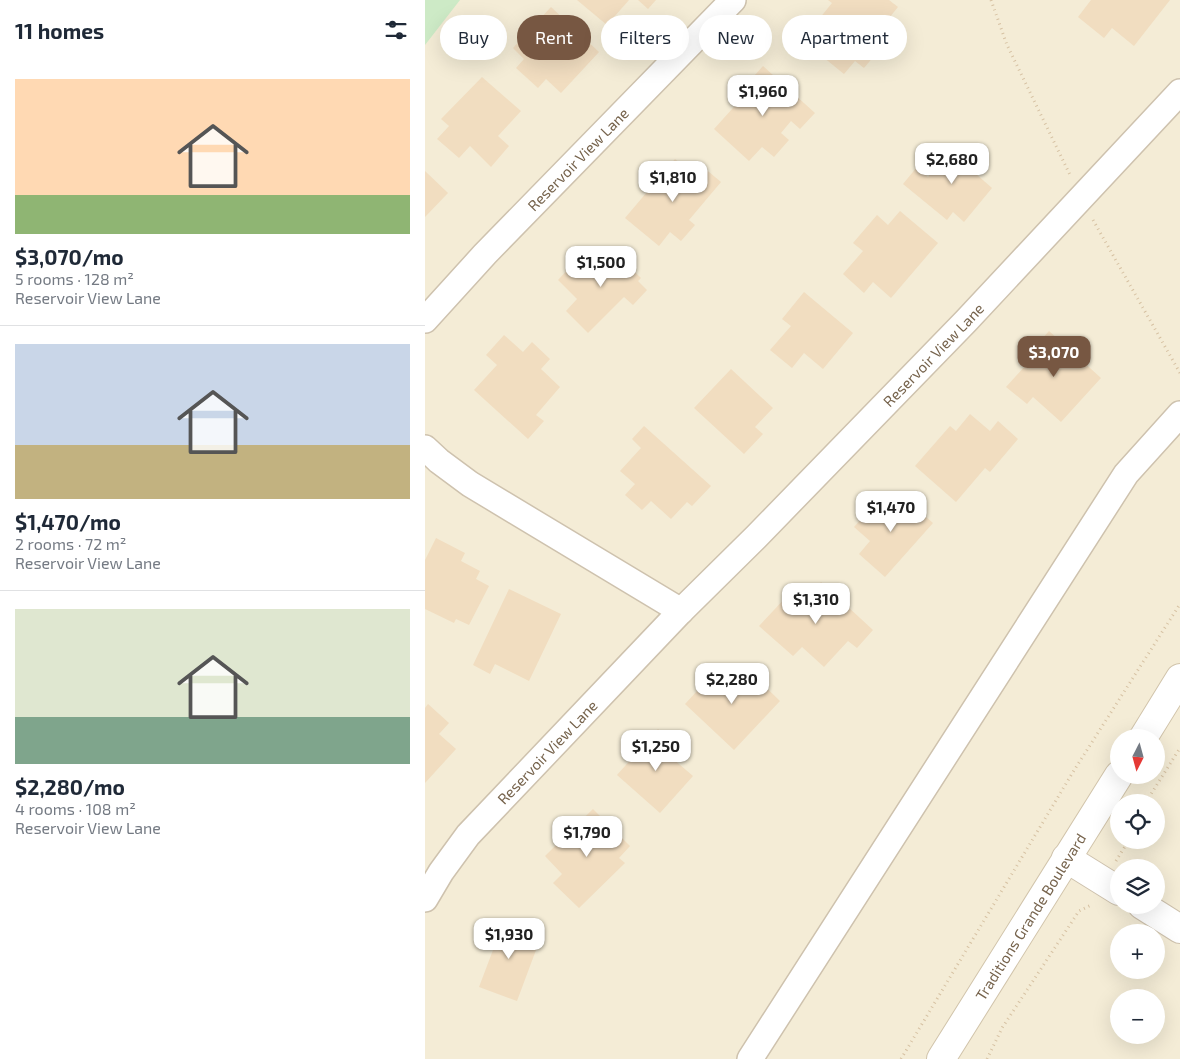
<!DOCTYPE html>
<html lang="en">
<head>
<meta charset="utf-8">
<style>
	:root { --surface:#fff; --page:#f6f6f7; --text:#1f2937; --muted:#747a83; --line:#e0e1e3; --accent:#775742 }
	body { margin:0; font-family:"Exo 2",sans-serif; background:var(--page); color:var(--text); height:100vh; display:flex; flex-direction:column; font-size:19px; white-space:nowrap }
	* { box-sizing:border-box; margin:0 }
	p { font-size:16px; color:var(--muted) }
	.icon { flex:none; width:28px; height:28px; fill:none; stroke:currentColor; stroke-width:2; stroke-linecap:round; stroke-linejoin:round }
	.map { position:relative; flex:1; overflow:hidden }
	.details { display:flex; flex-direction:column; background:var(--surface); width:425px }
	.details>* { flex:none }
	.banner { position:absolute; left:15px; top:15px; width:475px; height:45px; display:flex; gap:10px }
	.needle { width:32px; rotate:186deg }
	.tools { position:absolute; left:685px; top:729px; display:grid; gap:10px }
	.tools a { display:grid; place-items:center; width:55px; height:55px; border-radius:50%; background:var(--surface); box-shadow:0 5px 20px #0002; font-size:25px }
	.price { position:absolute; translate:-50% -42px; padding:0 11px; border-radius:10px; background:#fff; color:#222; font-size:16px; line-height:32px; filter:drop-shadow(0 1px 2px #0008) }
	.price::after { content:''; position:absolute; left:50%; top:30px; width:15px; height:11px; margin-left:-8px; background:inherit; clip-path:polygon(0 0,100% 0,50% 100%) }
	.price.on { background:var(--accent); color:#fff }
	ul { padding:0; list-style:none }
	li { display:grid; align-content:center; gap:10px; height:265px; padding:0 15px }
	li+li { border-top:1px solid var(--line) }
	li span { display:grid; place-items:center; height:155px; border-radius:0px; color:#555 }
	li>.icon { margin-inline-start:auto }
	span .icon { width:90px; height:90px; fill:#fffc; stroke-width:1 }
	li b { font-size:21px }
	h2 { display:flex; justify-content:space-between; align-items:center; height:60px; padding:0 15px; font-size:21px }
	.chip { padding:0 18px; border-radius:22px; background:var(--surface); box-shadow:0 5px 20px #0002; font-size:18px; line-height:45px }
	.chip.on { background:var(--accent); color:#fff }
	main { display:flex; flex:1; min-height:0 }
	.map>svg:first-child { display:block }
	.residential { fill:#f4ecd6; fill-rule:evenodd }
	.green { fill:#cdeac6 }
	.building { fill:#f1ddc0 }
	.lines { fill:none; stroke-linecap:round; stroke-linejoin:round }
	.minor-casing { stroke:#cec2ae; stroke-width:28 }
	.tertiary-casing { stroke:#cec2ae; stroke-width:30 }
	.secondary-casing { stroke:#d1c4ab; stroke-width:30 }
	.path { stroke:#d6c1a2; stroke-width:3; stroke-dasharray:1 4; stroke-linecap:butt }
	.minor { stroke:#fff; stroke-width:25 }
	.tertiary { stroke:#fff; stroke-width:28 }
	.secondary { stroke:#fff; stroke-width:28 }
	.labels { text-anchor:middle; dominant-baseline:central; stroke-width:5; stroke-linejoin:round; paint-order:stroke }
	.street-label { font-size:15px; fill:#76634c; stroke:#fffbee }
</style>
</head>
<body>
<main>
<section class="details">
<h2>11 homes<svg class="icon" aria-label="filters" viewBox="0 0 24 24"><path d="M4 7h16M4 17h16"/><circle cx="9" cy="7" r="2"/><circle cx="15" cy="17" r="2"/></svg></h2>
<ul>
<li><span style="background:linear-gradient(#ffd9b3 75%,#8fb573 0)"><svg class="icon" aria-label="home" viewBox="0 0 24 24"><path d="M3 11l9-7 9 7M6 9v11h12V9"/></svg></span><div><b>$3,070/mo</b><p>5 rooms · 128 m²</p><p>Reservoir View Lane</p></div></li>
<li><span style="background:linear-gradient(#c9d6e8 65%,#c2b280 0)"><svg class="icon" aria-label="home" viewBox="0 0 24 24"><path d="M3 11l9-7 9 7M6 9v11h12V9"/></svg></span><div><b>$1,470/mo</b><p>2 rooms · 72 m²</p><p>Reservoir View Lane</p></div></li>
<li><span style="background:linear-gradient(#dfe7d0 70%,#7fa58c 0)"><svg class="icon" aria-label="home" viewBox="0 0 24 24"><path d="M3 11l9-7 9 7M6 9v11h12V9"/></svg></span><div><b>$2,280/mo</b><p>4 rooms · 108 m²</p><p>Reservoir View Lane</p></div></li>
</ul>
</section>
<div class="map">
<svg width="755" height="1059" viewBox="0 0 755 1059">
	<rect width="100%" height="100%" fill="#fcf8e8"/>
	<path class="residential" d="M 0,0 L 755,0 L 755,1059 L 0,1059 ZM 694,738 L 731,738 L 731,775 L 694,775 ZM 694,802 L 731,802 L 731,840 L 694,840 ZM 694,868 L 731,868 L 731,905 L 694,905 ZM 694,932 L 731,932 L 731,970 L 694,970 ZM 694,998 L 731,998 L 731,1035 L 694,1035 Z"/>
	<path class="green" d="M 0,0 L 35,0 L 0,45 Z"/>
	<g class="building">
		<path d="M 152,0 L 204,0 L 182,25 Z"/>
		<path d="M 213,0 L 231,0 L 223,9 Z"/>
		<path d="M 403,0 L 464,0 L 473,7 L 445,41 L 455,49 L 439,68 L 430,61 L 419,74 L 377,40 L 407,3 Z"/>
		<path d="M 666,0 L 745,0 L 709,46 L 687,28 L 679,38 L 653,17 Z"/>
		<path d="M 126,7 L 174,52 L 136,93 L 121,79 L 113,88 L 91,68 L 99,59 L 88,48 Z"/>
		<path d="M 338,66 L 390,113 L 375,129 L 366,121 L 356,133 L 364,140 L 349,157 L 337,147 L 324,161 L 289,129 L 325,89 L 321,85 Z"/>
		<path d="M 57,77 L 96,111 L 73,136 L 84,146 L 66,167 L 45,146 L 34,158 L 12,139 L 24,126 L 16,119 Z"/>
		<path d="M 544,147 L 561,161 L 551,174 L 567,188 L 539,222 L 528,212 L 522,220 L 478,184 L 492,167 L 503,177 L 525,149 L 536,157 Z"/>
		<path d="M 250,159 L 270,176 L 278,167 L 296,182 L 264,220 L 270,225 L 256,241 L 245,232 L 234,246 L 200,218 Z"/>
		<path d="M 0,171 L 23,193 L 0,217 Z"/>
		<path d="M 475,211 L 513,243 L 466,298 L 448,282 L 439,293 L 418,274 L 438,251 L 428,243 L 452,215 L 463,225 Z"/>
		<path d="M 184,247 L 216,278 L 213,281 L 222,290 L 208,305 L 199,297 L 163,333 L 141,311 L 152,299 L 133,280 L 150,262 L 160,272 Z"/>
		<path d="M 379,292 L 428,333 L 398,369 L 379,353 L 367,368 L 345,350 L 366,326 L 357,319 Z"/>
		<path d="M 624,331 L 676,378 L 636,422 L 608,397 L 602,404 L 581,387 L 610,355 L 606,351 Z"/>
		<path d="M 79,335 L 98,352 L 107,342 L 125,359 L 116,369 L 135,387 L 111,415 L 119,421 L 103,439 L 49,390 L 72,365 L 61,355 Z"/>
		<path d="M 306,369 L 348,408 L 330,427 L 338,434 L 319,454 L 269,408 Z"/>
		<path d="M 545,414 L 565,431 L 573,421 L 593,439 L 565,472 L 560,468 L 531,502 L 490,466 L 525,426 L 531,431 Z"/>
		<path d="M 219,426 L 286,486 L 267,506 L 262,502 L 246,519 L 226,501 L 217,510 L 200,495 L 210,484 L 195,471 L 216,448 L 207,439 Z"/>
		<path d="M 458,495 L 471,507 L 479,498 L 508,523 L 460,577 L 434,554 L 445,541 L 429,527 Z"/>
		<path d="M 11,538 L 40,553 L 36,561 L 55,571 L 51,579 L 64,586 L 44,625 L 31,619 L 29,623 L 0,609 L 0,560 Z"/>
		<path d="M 396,582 L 448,630 L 432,648 L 423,641 L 399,667 L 377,647 L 368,656 L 334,626 L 363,595 L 375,605 Z"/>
		<path d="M 84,589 L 136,614 L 104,681 L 70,664 L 65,674 L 48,665 Z"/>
		<path d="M 296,665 L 316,684 L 326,673 L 355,701 L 309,750 L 260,704 Z"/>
		<path d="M 3,704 L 24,723 L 14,734 L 31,749 L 0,783 L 0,708 Z"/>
		<path d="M 233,729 L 254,749 L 247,758 L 268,776 L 235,813 L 192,775 Z"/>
		<path d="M 168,809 L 205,846 L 194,858 L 200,863 L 154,908 L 128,883 L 137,874 L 120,856 Z"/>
		<path d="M 90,924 L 117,934 L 92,1001 L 54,987 L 68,950 L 55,946 L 62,928 L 85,936 Z"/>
	</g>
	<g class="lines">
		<defs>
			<g id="minor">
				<path id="s1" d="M 0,320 L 60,254 L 308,0"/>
				<path d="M 0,448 L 14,461 L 45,484 L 256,611"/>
				<path id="s2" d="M 0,899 L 16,872 L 43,835 L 256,611 L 331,537 L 541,321 L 755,92"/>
				<path d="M 325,1059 L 701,474 L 755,414"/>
			</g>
			<g id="tertiary">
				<path d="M 641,858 L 694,891"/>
				<path d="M 717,905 L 755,929"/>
			</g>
			<g id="secondary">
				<path d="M 718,738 L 755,678"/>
				<path id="s3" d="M 516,1059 L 694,775"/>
			</g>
		</defs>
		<use href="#minor" class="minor-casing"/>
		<use href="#tertiary" class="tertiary-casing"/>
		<use href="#secondary" class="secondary-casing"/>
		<g class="path">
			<path d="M 566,0 L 582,45 L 645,175"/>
			<path d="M 668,220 L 755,373"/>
			<path d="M 721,802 L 755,748"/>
			<path d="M 691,861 L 704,840"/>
			<path d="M 476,1059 L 648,772 L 755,604"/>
			<path d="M 562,1059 L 577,1028 L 654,911 L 666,905"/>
		</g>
		<use href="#minor" class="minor"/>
		<use href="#tertiary" class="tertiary"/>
		<use href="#secondary" class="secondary"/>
	</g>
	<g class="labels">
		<g class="street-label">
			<text stroke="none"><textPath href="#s1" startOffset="222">Reservoir View Lane</textPath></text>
			<text stroke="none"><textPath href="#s2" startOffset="746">Reservoir View Lane</textPath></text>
			<text stroke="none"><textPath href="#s2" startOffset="192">Reservoir View Lane</textPath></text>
			<text stroke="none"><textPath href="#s3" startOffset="168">Traditions Grande Boulevard</textPath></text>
		</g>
	</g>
</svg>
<div class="tools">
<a><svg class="needle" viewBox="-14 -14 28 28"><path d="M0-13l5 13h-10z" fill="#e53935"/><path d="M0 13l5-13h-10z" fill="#747a83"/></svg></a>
<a><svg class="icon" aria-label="locate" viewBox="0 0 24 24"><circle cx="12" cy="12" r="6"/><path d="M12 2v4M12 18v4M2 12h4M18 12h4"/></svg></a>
<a><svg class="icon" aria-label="layers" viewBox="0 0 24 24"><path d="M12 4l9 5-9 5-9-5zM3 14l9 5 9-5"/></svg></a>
<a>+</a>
<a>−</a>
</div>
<b class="price" style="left:338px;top:117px">$1,960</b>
<b class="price" style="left:527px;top:185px">$2,680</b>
<b class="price" style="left:248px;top:203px">$1,810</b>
<b class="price" style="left:176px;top:288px">$1,500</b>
<b class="price on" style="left:629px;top:378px">$3,070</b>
<b class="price" style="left:466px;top:533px">$1,470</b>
<b class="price" style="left:391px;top:625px">$1,310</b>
<b class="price" style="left:307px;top:705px">$2,280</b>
<b class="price" style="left:231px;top:772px">$1,250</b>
<b class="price" style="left:162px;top:858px">$1,790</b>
<b class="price" style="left:84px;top:960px">$1,930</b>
<div class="banner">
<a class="chip">Buy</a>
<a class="chip on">Rent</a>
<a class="chip">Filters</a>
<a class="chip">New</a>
<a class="chip">Apartment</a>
</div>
</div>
</main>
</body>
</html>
